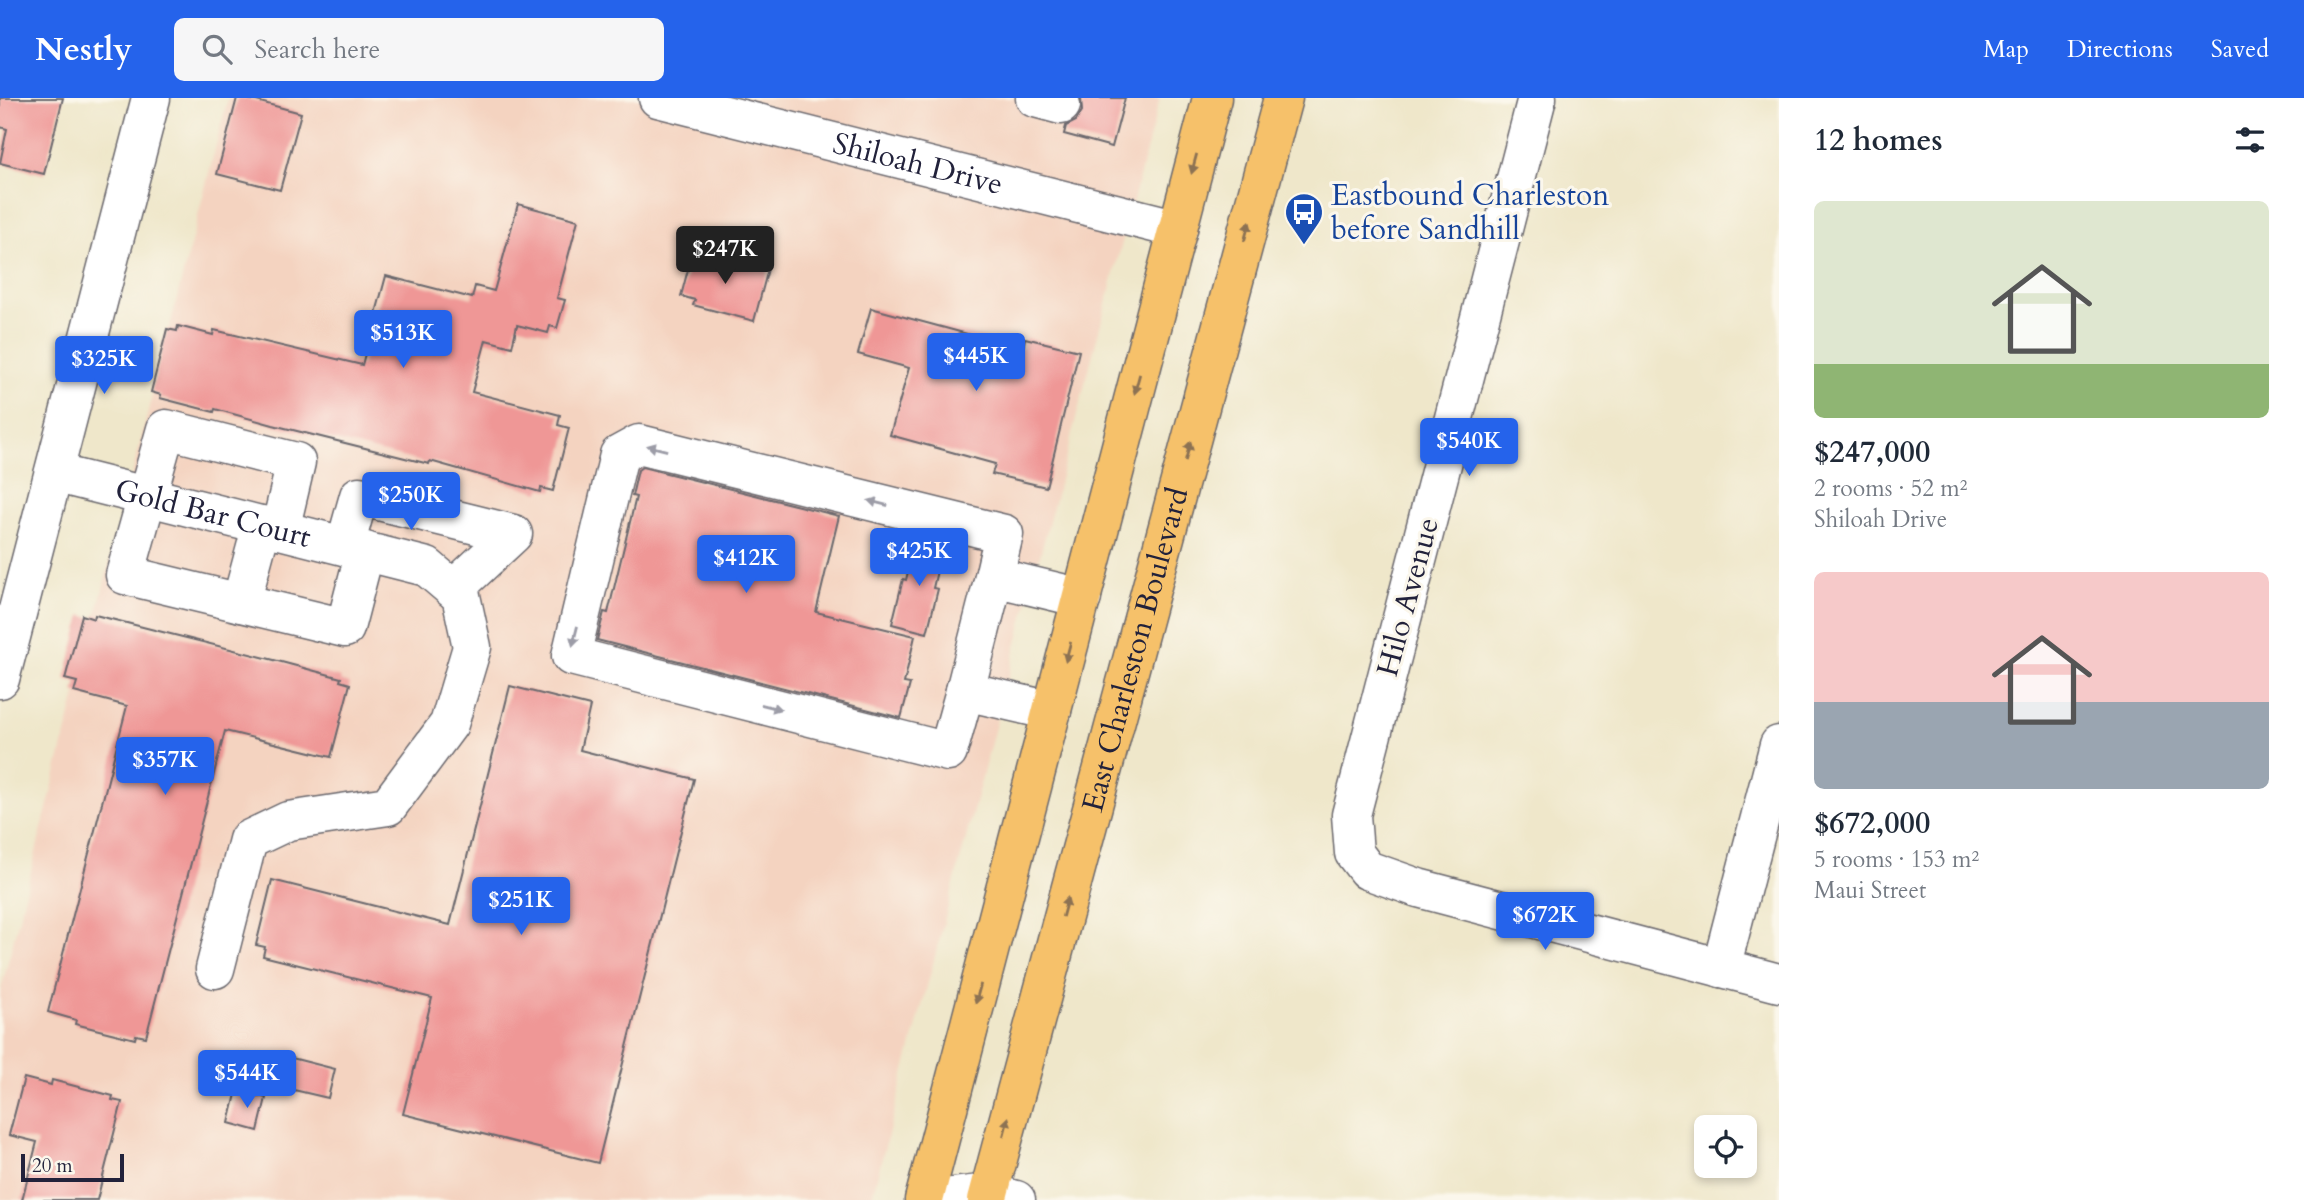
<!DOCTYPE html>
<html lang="en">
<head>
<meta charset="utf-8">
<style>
	:root { --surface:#fff; --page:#f6f6f7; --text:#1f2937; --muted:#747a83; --accent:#2563eb }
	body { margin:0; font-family:Cardo,serif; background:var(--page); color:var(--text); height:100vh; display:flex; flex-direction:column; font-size:26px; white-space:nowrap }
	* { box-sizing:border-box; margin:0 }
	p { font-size:23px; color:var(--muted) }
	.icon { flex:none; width:38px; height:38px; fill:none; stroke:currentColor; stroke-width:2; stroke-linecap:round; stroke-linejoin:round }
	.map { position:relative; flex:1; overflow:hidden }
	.panel { display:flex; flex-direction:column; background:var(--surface); width:525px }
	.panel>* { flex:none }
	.buttons { position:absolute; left:1694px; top:1017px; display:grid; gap:14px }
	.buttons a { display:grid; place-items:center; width:63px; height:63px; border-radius:10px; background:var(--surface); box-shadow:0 4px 10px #0003; font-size:35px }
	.scale { position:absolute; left:21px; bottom:18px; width:103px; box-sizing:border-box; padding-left:7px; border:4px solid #22223b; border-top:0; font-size:19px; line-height:24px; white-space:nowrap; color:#22223b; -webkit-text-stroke:5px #fbf7ec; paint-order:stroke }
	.price { position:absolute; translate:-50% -60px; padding:0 16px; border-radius:7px; background:var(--accent); color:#fff; font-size:23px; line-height:46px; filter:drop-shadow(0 2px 4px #0008) }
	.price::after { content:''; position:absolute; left:50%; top:42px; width:21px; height:16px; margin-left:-10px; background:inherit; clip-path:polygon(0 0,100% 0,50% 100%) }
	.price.on { background:#222; color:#fff }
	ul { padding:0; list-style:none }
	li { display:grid; align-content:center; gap:14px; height:371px; padding:0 35px }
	li span { display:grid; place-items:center; height:217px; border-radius:10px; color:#555 }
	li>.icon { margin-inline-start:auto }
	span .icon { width:126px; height:126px; fill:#fffc; stroke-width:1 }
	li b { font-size:30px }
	h2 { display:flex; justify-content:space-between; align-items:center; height:84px; padding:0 35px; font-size:30px }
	header { display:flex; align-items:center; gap:42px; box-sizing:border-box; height:98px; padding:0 35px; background:var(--accent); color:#fff }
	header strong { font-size:33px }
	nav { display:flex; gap:38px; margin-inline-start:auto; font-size:24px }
	.search { width:490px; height:63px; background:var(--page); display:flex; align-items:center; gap:18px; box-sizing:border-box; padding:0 24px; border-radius:10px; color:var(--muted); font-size:26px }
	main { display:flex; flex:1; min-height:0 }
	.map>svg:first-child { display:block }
	.built { fill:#f4d3c0 }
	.building { fill:#ef9796 }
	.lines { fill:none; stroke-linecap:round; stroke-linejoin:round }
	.minor-casing { stroke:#6a676d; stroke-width:41 }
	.major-casing { stroke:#6a676d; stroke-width:41 }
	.minor { stroke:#fff; stroke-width:38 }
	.major { stroke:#f6c16b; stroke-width:38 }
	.oneway { fill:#8c7253 }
	.oneway2 { fill:#9c9ca7 }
	.labels { text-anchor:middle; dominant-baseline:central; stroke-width:6; stroke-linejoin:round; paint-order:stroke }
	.street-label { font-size:30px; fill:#22223b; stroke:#fbf7ec }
	.transit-label { font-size:30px; fill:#164399; stroke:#fbf7ec; text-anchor:start }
</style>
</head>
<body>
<header>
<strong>Nestly</strong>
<div class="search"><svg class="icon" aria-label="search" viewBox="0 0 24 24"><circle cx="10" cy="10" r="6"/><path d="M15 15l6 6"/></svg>Search here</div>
<nav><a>Map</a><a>Directions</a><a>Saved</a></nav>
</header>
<main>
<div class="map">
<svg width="1779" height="1102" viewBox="0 0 1779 1102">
	<rect width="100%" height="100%" fill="#fbf7ec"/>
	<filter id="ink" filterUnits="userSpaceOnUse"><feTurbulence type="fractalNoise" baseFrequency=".0143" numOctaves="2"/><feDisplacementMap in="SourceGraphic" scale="14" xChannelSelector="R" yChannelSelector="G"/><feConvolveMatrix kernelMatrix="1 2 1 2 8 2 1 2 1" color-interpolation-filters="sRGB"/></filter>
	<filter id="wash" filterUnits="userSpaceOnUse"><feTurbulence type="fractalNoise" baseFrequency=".00686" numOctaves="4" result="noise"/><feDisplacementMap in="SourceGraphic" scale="28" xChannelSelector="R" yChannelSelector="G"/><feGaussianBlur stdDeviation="1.57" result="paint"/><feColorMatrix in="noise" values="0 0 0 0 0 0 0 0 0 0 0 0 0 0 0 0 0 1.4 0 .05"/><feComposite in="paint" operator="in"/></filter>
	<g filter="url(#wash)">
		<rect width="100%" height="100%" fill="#efe7ca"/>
		<path class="built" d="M 228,0 L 1160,0 L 871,1102 L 0,1102 L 0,895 Z"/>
		<g id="blocks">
			<g class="building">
				<path d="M 0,0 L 63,0 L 44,76 L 0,65 L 7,31 L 0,29 Z"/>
				<path d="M 237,0 L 245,0 L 301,15 L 280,92 L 217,76 Z"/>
				<path d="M 1081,0 L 1125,0 L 1112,49 L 1064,36 L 1066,28 L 1076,23 L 1082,13 Z"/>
				<path d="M 518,106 L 578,122 L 557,200 L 565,202 L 557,230 L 550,228 L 548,235 L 517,227 L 512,249 L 486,242 L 472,294 L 560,317 L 558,327 L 569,330 L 553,393 L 541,390 L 540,394 L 430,363 L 429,366 L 273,327 L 215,311 L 214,314 L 160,300 L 161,297 L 151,294 L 167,231 L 177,233 L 178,228 L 213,237 L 214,232 L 362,267 L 386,178 L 472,200 L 475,188 L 494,193 Z"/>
				<path d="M 706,155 L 768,171 L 754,223 L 693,207 L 695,202 L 681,198 L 691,160 L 704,164 Z"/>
				<path d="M 871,210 L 1023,251 L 1025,240 L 1079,253 L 1046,389 L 992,376 L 995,366 L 890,337 L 909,270 L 858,256 Z"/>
				<path d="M 642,369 L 839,418 L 816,514 L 915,538 L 904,585 L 910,586 L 901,620 L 597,542 L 604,514 L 608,515 L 636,399 L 632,398 L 638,372 Z"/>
				<path d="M 916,441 L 943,447 L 933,490 L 938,491 L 927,535 L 892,526 L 903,481 L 906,482 Z"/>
				<path d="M 82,517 L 94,521 L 95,517 L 274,562 L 341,580 L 340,583 L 350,586 L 331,659 L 225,633 L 146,939 L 136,937 L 135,941 L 75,926 L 76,922 L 48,914 L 127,608 L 74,594 L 77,584 L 65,581 Z"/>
				<path d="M 510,588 L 590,608 L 580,652 L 694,681 L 598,1065 L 403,1016 L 432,900 L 263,858 L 265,849 L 256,847 L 272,782 L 450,827 Z"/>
				<path d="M 284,958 L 335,971 L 328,1000 L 277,988 Z"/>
				<path d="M 24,980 L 51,987 L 52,982 L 113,998 L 112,1002 L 122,1004 L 97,1102 L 22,1102 L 37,1044 L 9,1037 Z"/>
				<path d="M 237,992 L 266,1000 L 258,1033 L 229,1025 Z"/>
			</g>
		</g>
	</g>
	<g filter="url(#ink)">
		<use href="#blocks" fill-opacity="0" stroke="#6a676d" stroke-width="2"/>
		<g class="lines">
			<defs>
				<g id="minor">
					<path id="s1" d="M 658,0 L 1178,131"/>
					<path d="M 1035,0 L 1061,7"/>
					<path d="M 1537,0 L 1351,717 L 1354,755 L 1367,772 L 1418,790 L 1779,885"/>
					<path id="s2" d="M 54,375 L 427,469 L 461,498 L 472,549 L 449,626 L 388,708 L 288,723 L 248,742 L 215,871"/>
					<path d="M 280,432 L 296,364 L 166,331 L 125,477 L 345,530 L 365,453"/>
					<path d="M 345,448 L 359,398 L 513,436 L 454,491"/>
					<path d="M 241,505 L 262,427"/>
					<path d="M 0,581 L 151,0"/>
					<path d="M 965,593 L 994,479"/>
					<path d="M 1052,613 L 965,593 L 948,654 L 571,558 L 619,357 L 639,346 L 1004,436 L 994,479 L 1082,500"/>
					<path d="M 1721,870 L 1779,647"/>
					<path d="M 927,1102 L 989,1095 L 1016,1102"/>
				</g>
				<g id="major">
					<path d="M 924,1102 L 1212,0"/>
					<path id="s3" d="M 987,1102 L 1283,0"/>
				</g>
			</defs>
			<use href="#minor" class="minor-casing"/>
			<use href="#major" class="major-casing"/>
			<use href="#minor" class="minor"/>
			<use href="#major" class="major"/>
		</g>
		<defs><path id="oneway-solid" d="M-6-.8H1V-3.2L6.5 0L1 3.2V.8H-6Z" transform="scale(1.75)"/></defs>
		<g class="oneway">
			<use href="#oneway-solid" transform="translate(1194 66) rotate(105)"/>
			<use href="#oneway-solid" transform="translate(1247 133) rotate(-75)"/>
			<use href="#oneway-solid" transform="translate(1137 286) rotate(105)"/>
			<use href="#oneway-solid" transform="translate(1188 353) rotate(-75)"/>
			<use href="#oneway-solid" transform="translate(1068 554) rotate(105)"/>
			<use href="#oneway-solid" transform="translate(1065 809) rotate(-75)"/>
			<use href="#oneway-solid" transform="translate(978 896) rotate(105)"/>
			<use href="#oneway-solid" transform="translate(1006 1029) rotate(-75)"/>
		</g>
		<g class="oneway2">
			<use href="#oneway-solid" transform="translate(657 350) rotate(-166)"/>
			<use href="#oneway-solid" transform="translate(878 405) rotate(-166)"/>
			<use href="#oneway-solid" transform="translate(575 538) rotate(104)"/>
			<use href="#oneway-solid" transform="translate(771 609) rotate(14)"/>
		</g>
	</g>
	<defs>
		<symbol id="bus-pin" viewBox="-11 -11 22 30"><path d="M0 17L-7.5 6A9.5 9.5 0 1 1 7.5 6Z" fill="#1a4fb4" stroke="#fbf7ec"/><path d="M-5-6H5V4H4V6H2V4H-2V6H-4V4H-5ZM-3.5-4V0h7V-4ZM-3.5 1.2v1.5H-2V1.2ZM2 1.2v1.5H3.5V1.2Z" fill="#fff"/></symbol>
	</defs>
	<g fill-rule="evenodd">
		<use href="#bus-pin" x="1282" y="92" width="44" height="60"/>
	</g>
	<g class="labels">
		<g class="street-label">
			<text stroke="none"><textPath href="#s1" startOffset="268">Shiloah Drive</textPath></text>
			<text stroke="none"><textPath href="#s2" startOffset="164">Gold Bar Court</textPath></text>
			<text transform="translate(1408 499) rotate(-75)">Hilo Avenue</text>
			<text stroke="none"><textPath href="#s3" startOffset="570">East Charleston Boulevard</textPath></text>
		</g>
		<g class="transit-label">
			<text x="1331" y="97">Eastbound Charleston<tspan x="1331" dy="34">before Sandhill</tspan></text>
		</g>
	</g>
</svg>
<div class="buttons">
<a><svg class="icon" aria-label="locate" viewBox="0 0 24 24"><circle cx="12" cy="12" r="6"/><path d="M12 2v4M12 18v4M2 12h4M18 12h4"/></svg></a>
</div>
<div class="scale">20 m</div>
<b class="price on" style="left:725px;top:188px">$247K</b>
<b class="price" style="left:403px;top:272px">$513K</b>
<b class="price" style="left:976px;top:295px">$445K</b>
<b class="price" style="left:104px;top:298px">$325K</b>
<b class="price" style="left:1469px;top:380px">$540K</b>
<b class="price" style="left:411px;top:434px">$250K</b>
<b class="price" style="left:919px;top:490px">$425K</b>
<b class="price" style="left:746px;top:497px">$412K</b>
<b class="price" style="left:165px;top:699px">$357K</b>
<b class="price" style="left:521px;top:839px">$251K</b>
<b class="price" style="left:1545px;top:854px">$672K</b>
<b class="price" style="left:247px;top:1012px">$544K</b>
</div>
<section class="panel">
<h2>12 homes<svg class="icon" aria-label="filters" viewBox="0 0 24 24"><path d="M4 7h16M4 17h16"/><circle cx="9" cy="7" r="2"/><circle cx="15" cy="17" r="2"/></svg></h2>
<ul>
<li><span style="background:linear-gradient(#dfe7d0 75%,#8fb573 0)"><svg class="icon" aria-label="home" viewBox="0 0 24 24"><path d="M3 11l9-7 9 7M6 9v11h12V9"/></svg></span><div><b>$247,000</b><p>2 rooms · 52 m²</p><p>Shiloah Drive</p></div></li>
<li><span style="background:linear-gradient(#f6c9c9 60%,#9aa5b1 0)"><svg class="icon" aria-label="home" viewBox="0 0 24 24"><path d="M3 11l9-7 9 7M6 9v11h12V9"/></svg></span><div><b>$672,000</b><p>5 rooms · 153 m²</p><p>Maui Street</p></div></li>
</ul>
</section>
</main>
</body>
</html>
